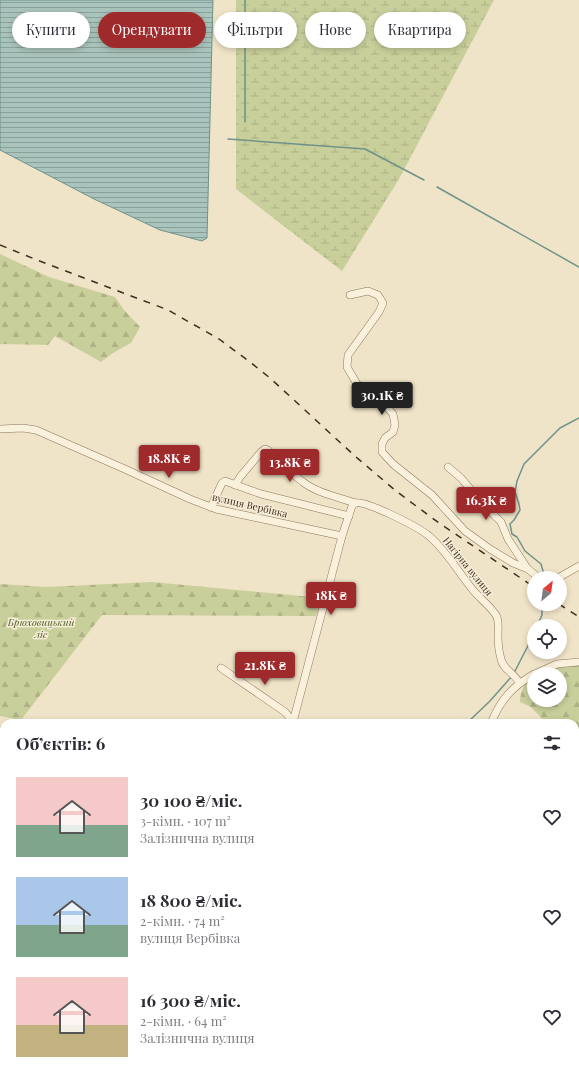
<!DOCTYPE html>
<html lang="uk">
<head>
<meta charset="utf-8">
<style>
	:root { --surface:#fff; --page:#f2f2f3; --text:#2b2b33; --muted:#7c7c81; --accent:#9e2a2b }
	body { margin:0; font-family:"Playfair Display",serif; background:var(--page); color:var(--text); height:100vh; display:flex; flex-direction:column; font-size:15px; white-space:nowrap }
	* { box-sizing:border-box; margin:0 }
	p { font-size:13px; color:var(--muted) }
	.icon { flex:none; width:22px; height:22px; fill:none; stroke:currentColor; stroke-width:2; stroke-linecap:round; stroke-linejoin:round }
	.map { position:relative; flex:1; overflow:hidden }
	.side { position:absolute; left:0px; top:719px; width:579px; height:356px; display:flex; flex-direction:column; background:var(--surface); border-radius:12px 12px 0 0; box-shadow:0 2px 6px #0003 }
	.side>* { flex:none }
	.top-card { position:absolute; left:12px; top:12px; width:555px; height:36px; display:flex; gap:8px }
	.needle { width:26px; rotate:29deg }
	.buttons { position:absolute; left:527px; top:571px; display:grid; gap:8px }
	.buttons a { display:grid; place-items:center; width:40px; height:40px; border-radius:50%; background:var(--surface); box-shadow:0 2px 6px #0003; font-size:20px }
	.price { position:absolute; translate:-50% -34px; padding:0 9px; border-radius:4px; background:var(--accent); color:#fff; font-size:13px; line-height:26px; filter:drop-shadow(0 1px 2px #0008) }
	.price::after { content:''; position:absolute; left:50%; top:24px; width:12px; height:9px; margin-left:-6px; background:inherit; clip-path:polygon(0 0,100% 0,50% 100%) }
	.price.current { background:#222; color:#fff }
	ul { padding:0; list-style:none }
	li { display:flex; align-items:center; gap:12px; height:100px; padding:0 16px }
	li span { display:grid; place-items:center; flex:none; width:112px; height:80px; border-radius:0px; color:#555 }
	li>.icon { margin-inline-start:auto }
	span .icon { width:48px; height:48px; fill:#fffc; stroke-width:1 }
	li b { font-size:17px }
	h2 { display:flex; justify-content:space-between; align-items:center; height:48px; padding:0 16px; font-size:17px }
	.tag { padding:0 14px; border-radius:18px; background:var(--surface); box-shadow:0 2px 6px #0003; font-size:14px; line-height:36px }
	.tag.current { background:var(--accent); color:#fff }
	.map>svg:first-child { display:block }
	.forest { fill:url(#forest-firs) }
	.wetland { fill:url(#wetland-marsh) }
	.water { fill:url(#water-rules); stroke:#6f938a }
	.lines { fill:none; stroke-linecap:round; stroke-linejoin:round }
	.stream { stroke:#6f938a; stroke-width:1.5 }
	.minor-casing { stroke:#8d765c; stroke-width:8 }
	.minor { stroke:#faf1dc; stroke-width:7 }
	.rail { stroke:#3d2e20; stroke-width:1.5; stroke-dasharray:7 7; stroke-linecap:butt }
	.labels { text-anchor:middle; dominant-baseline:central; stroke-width:3; stroke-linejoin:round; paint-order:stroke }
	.street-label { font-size:10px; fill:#3d2e20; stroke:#f7eed8 }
	.park-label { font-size:10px; font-style:italic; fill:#4d5a26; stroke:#f7eed8 }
</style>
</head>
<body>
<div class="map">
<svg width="579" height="1075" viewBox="0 0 579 1075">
	<defs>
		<pattern id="forest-firs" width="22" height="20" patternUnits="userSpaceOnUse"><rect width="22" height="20" fill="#c9cf9b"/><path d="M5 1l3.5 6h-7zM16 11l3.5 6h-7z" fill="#aeb285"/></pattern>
		<pattern id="wetland-marsh" width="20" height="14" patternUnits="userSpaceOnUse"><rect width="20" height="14" fill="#c9cf9b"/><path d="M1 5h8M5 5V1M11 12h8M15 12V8" fill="none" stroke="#aeb285"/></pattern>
		<pattern id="water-rules" width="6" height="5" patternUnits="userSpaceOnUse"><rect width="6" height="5" fill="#a9c4bc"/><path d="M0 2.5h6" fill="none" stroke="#8ba098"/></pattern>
	</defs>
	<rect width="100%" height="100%" fill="#f0e4c8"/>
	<g class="forest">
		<path d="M 0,254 L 49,277 L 115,297 L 124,310 L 140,327 L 131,343 L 113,353 L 101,362 L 55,336 L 48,345 L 0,344 Z"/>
		<path d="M 152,582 L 322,598 L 316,616 L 102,615 L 21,720 L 0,716 L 0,584 L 46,587 Z"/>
		<path d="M 579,662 L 579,842 L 575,839 L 575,723 L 546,723 L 531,707 L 520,702 C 520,692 525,681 534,675 L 534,700 L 560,700 L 560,674 L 536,674 L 544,670 Z"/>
		<path d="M 575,846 L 579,846 L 579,981 L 575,975 Z"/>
		<path d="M 0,884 L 4,887 L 4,1071 L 340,1071 L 347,1075 L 0,1075 Z"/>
	</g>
	<path class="wetland" d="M 236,0 L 494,0 L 399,179 L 342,271 L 236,189 Z"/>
	<path class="water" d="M 0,0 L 213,0 L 207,238 L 202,241 L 160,230 L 94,199 L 0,150 Z"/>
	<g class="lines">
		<g class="stream">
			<path d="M 245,122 L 245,0"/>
			<path d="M 228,139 L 365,149 L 424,180"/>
			<path d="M 437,187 L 579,267"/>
			<path d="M 545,578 L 541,564 L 525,551 L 517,537 L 512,534 L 510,524 L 514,520 L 520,510 L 519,504 L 515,492 L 517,481 L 524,464 L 560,428 L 579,418"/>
			<path d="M 537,626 L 542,615 L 542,604"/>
			<path d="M 514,673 L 534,634"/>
			<path d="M 469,721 L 489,702 L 512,676"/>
			<path d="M 469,1075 L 469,1071"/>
		</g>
		<defs>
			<g id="minor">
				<path d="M 350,295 L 368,291 L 378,295 L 383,303 L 379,312 L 348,355 L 347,367 L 357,384 L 383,403 L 393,414 L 395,425 L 393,432 L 385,438 L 382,444 L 382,452 L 393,464 L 432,495 L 465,531 L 490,549 L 513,563 L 528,569 L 539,578"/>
				<path d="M 0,429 L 23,428 L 36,430 L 127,470 L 190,499 L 216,509 L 342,536"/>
				<path d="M 448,467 L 461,478 L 483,504 L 501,522 L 508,539 L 527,568"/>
				<path d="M 235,485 L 240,477 L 261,452 L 265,449 L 268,450 C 279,461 290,473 303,482 C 317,493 338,497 355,503 C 364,499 420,528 429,536 C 447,551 458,572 473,590 C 480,599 492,607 497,617 C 499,623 498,629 498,635 C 498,643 499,652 501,659 C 503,670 515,673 519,683"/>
				<path d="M 211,507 L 222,483 L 225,481 L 261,494 L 349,516"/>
				<path d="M 558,578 L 579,566"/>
				<path d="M 221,668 L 285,712 L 294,723"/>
				<path d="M 535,674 L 557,664 L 579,662"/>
				<path d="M 293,722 L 342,536 L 352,506 L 355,503"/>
				<path d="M 491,723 C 501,699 512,687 534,674"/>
				<path d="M 475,1075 L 477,1071"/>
			</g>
		</defs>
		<use href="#minor" class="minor-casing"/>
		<use href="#minor" class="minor"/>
		<g class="rail">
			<path d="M 0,245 L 37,260 L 168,310 L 219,339 L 250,362 L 270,378 L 356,457 L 396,491 L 439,523 L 534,587"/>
			<path d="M 559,604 L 579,617"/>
		</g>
	</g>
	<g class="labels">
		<g class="street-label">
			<text transform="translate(250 505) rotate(13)">вулиця Вербівка</text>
			<text transform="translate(468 566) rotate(51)">Нагірна вулиця</text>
		</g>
		<g class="park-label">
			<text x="41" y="622">Брюховицький<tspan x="41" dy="12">ліс</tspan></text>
		</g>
	</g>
</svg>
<div class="buttons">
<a><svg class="needle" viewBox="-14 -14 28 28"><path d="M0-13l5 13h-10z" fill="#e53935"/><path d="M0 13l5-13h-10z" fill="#7c7c81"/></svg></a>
<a><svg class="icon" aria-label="locate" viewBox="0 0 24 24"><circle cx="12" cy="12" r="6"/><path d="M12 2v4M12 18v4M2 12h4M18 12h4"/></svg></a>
<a><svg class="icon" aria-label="layers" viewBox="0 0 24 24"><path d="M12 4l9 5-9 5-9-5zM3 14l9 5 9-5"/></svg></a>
</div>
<b class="price current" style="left:382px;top:416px">30.1K ₴</b>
<b class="price" style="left:169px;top:479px">18.8K ₴</b>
<b class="price" style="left:290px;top:483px">13.8K ₴</b>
<b class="price" style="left:486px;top:521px">16.3K ₴</b>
<b class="price" style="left:331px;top:616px">18K ₴</b>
<b class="price" style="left:265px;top:686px">21.8K ₴</b>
<div class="top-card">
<a class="tag">Купити</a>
<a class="tag current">Орендувати</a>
<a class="tag">Фільтри</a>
<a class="tag">Нове</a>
<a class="tag">Квартира</a>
</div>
<section class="side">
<h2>Об’єктів: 6<svg class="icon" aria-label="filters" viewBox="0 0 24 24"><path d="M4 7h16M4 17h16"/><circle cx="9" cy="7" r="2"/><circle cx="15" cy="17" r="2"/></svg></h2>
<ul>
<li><span style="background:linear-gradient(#f6c9c9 60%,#7fa58c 0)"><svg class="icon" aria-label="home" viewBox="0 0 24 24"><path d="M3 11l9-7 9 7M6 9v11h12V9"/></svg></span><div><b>30 100 ₴/міс.</b><p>3-кімн. · 107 m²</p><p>Залізнична вулиця</p></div><svg class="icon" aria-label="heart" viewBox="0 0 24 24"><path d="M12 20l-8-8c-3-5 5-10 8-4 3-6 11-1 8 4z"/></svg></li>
<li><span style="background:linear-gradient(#a9c7e8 60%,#7fa58c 0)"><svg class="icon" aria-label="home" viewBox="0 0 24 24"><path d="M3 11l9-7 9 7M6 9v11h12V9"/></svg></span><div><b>18 800 ₴/міс.</b><p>2-кімн. · 74 m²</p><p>вулиця Вербівка</p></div><svg class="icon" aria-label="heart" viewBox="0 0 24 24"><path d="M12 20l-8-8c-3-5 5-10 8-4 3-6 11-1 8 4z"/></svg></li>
<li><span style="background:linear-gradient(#f6c9c9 60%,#c2b280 0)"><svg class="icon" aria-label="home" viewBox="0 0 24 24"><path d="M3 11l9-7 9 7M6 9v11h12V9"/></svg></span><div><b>16 300 ₴/міс.</b><p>2-кімн. · 64 m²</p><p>Залізнична вулиця</p></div><svg class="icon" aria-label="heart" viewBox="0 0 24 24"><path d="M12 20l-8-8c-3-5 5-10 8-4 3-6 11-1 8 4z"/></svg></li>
</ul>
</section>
</div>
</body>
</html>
